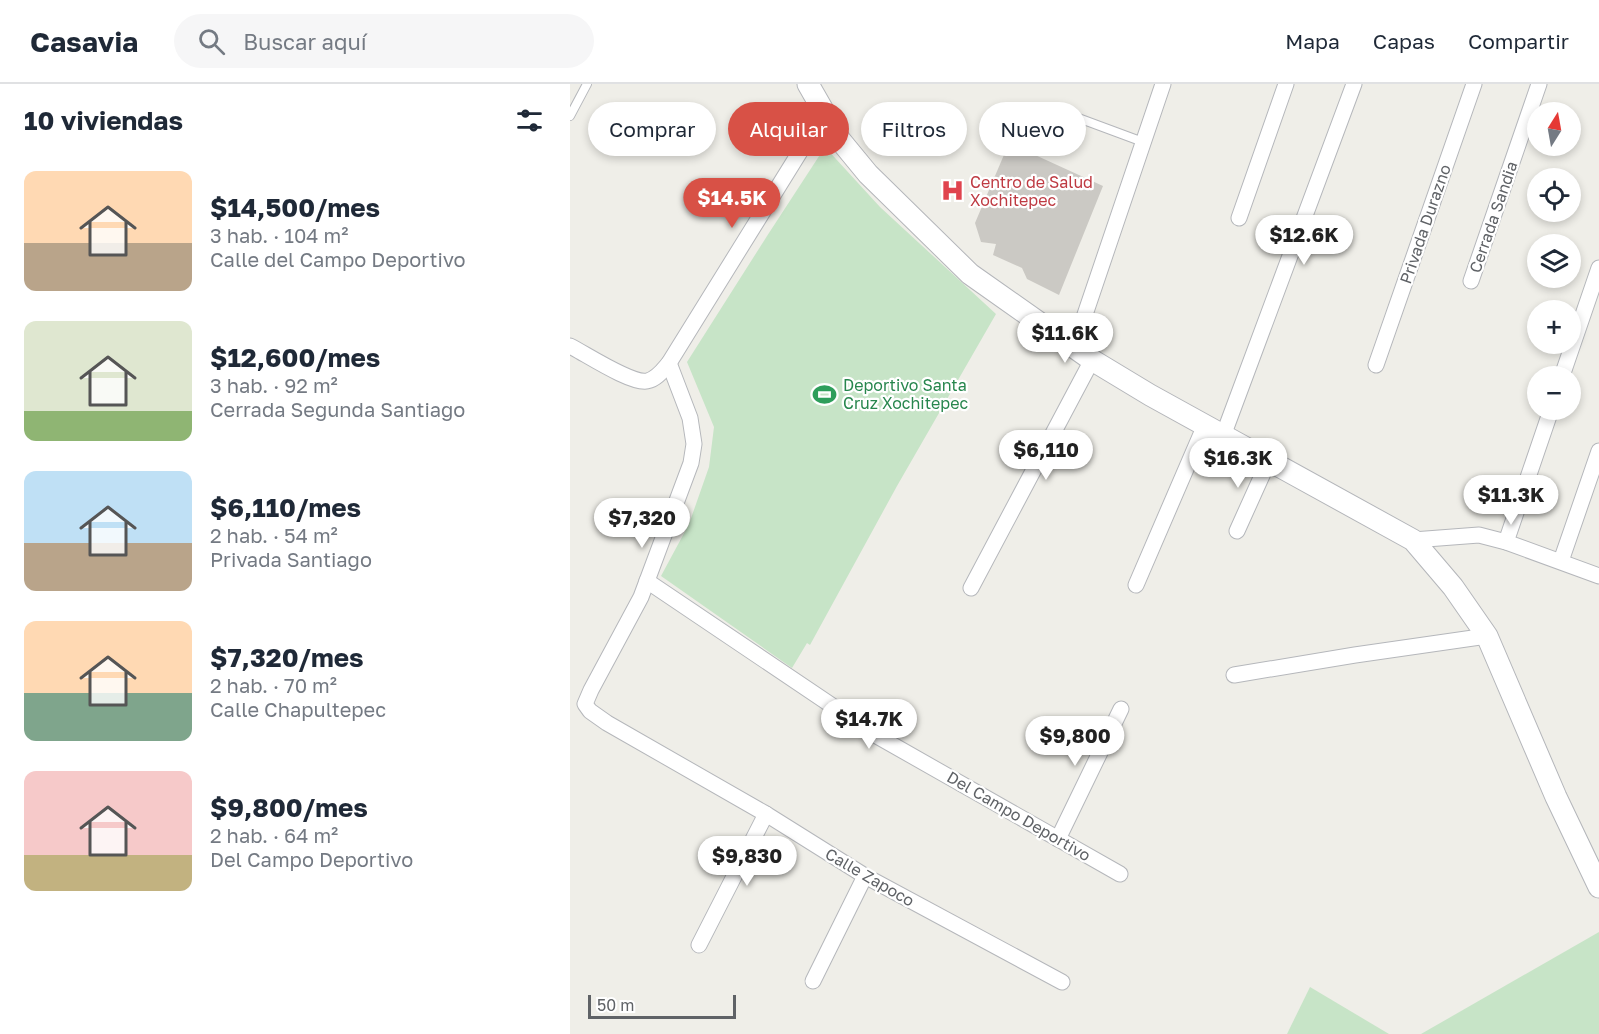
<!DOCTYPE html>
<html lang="es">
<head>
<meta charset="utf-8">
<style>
	:root { --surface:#fff; --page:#f6f6f7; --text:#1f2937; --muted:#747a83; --line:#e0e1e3; --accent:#d85146 }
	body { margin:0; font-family:"Golos Text",sans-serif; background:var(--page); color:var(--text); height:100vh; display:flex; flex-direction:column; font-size:22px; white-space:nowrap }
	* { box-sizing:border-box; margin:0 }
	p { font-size:20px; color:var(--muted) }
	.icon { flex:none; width:33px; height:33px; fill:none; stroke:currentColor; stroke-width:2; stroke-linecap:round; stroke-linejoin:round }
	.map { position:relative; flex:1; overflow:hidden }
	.side { display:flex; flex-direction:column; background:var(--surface); width:570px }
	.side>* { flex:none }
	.guide { position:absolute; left:18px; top:18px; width:570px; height:54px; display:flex; gap:12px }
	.needle { width:39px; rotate:11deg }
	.tools { position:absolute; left:957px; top:18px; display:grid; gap:12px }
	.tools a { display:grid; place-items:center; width:54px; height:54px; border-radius:50%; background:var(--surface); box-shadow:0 3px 9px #0003; font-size:30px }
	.scale { position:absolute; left:18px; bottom:15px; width:148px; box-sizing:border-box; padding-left:6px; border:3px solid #5f6266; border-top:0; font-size:16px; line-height:21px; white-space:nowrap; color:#5f6266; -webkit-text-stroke:4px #fff; paint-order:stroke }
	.price { position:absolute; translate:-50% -51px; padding:0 14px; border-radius:21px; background:#fff; color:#222; font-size:20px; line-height:39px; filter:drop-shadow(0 2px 3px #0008) }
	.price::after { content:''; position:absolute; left:50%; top:36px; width:18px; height:14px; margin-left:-9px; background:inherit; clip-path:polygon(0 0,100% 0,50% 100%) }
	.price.selected { background:var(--accent); color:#fff }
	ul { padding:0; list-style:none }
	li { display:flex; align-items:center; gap:18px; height:150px; padding:0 24px }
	li span { display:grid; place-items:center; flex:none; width:168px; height:120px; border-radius:12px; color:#555 }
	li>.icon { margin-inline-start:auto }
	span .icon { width:72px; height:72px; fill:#fffc; stroke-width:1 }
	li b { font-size:26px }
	h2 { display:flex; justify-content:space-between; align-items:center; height:72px; padding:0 24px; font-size:26px }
	.pill { padding:0 21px; border-radius:27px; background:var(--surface); box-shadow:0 3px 9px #0003; font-size:21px; line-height:54px }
	.pill.selected { background:var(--accent); color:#fff }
	header { display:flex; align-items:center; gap:36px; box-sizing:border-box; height:84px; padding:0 30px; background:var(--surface); border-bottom:2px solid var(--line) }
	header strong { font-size:28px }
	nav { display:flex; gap:33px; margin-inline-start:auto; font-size:21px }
	.search { width:420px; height:54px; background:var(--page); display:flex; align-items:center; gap:15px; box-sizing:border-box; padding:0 21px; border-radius:33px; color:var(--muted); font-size:22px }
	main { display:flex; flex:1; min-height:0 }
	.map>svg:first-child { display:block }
	.green { fill:#c7e4c7 }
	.building { fill:#cbc9c4 }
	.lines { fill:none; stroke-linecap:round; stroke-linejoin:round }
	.lane-casing { stroke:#b5b7bb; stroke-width:10 }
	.street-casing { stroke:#b5b7bb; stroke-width:17 }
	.secondary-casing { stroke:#b4b6ba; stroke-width:23 }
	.lane { stroke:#fff; stroke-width:8 }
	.street { stroke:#fff; stroke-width:15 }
	.secondary { stroke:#fff; stroke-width:21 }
	.labels { text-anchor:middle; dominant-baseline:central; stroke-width:4.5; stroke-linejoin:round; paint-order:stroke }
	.health-label { font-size:16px; fill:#be3a42; stroke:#fff; text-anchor:start }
	.street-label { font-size:16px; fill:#5f6266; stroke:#fff }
	.leisure-label { font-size:16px; fill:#27864d; stroke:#fff; text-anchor:start }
</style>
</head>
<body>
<header>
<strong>Casavia</strong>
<div class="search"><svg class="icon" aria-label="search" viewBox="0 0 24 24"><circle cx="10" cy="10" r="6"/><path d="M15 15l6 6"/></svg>Buscar aquí</div>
<nav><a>Mapa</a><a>Capas</a><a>Compartir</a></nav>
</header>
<main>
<section class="side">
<h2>10 viviendas<svg class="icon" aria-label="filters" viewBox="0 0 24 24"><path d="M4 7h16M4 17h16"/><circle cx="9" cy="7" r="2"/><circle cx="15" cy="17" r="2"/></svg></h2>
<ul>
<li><span style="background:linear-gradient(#ffd9b3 60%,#b9a48a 0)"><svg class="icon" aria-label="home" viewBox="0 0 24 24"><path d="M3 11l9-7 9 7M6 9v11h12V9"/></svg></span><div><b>$14,500/mes</b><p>3 hab. · 104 m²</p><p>Calle del Campo Deportivo</p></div></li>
<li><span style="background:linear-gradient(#dfe7d0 75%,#8fb573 0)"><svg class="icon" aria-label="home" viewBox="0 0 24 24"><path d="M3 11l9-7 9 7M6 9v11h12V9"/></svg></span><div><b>$12,600/mes</b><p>3 hab. · 92 m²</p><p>Cerrada Segunda Santiago</p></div></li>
<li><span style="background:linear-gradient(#bfe0f5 60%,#b9a48a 0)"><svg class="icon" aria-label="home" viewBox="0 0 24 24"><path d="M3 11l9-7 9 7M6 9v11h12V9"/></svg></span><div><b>$6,110/mes</b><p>2 hab. · 54 m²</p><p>Privada Santiago</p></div></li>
<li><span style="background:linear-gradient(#ffd9b3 60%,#7fa58c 0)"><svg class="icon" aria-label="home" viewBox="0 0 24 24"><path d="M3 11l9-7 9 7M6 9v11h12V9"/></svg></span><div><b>$7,320/mes</b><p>2 hab. · 70 m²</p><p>Calle Chapultepec</p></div></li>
<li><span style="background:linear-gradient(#f6c9c9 70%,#c2b280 0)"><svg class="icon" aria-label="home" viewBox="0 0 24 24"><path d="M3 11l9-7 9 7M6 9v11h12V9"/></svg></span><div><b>$9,800/mes</b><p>2 hab. · 64 m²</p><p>Del Campo Deportivo</p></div></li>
</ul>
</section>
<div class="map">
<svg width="1029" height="950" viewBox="0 0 1029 950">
	<rect width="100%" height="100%" fill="#efeee8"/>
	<g class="green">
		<path d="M 255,63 L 310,123 L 426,230 L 327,402 L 240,561 L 237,559 L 222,584 L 91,492 L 119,440 L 139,383 L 144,343 L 117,278 L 197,152 Z"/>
		<path d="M 1029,848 L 1029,950 L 851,950 Z"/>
		<path d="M 740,903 L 819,950 L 717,950 Z"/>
	</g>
	<path class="building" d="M 439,59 L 533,102 L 489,211 L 457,195 L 452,184 L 423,171 L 426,160 L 411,158 L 405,139 Z"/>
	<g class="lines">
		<defs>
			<g id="lane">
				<path d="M 484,25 L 573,58"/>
				<path d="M 0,32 L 17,0"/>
			</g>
			<g id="street">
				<path d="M 669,134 L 716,0"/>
				<path d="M 901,197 L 969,0"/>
				<path d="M 0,262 C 16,270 61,300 77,297 C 87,295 93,286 99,279 L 254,29"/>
				<path d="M 504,263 L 593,0"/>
				<path d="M 99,279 L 120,334 L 124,360 L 121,379 L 71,513 L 21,606 L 15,620 L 20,627 L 37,639 L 196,730 L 295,792 L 492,898"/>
				<path d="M 806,281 L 904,0"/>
				<path d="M 992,292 L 1029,184"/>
				<path d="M 653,352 L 784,0"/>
				<path d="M 667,447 L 699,376"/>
				<path d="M 843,456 L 909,451 L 936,458 L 1029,492"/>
				<path d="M 936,458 L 981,326"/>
				<path d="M 991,477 L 1029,367"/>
				<path d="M 77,497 L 307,652 L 550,790"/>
				<path d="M 566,501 L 635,341"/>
				<path d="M 401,504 L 522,276"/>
				<path d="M 664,591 L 785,571 L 917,552"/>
				<path d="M 488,755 L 551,625"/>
				<path d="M 129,861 L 196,730"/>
				<path d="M 243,897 L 295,792"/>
			</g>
			<path id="secondary" d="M 238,0 L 270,56 L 298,90 L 400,190 L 522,276 L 580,311 L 843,456 L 883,503 L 917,552 L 986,713 L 1029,803"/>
		</defs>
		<use href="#lane" class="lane-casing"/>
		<use href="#street" class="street-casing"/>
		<use href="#secondary" class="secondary-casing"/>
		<use href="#lane" class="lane"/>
		<use href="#street" class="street"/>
		<use href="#secondary" class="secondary"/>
	</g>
	<defs>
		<symbol id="hospital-bare" viewBox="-9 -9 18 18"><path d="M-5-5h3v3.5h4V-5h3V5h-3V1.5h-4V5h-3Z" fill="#e0444e" stroke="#fff" stroke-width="2.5" paint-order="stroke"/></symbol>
		<symbol id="stadium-bare" viewBox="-9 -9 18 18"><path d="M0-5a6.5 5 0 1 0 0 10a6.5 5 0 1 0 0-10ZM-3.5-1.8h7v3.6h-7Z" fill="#2e9e5b" stroke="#fff" stroke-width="2.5" paint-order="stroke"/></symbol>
	</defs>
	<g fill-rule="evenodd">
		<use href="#hospital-bare" x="366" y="90" width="33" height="33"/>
		<use href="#stadium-bare" x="238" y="294" width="33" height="33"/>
	</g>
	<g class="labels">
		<g class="health-label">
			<text x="400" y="98">Centro de Salud<tspan x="400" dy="18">Xochitepec</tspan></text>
		</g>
		<g class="street-label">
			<text transform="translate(923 133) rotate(-71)">Cerrada Sandia</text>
			<text transform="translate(855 140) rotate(-71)">Privada Durazno</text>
			<text transform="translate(449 732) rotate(30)">Del Campo Deportivo</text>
			<text transform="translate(300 793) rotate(30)">Calle Zapoco</text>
		</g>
		<g class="leisure-label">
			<text x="273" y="301">Deportivo Santa<tspan x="273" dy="18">Cruz Xochitepec</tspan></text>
		</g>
	</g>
</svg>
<div class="tools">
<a><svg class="needle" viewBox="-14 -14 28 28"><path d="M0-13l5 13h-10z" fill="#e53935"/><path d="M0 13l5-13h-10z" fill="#747a83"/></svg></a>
<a><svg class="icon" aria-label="locate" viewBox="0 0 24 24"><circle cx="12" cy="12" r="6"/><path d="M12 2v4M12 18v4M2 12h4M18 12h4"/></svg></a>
<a><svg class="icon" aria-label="layers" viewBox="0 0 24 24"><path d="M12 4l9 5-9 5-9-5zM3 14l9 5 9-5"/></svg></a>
<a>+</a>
<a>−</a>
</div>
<div class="scale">50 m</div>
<b class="price selected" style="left:162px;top:145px">$14.5K</b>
<b class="price" style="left:734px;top:182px">$12.6K</b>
<b class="price" style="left:495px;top:280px">$11.6K</b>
<b class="price" style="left:476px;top:397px">$6,110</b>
<b class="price" style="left:668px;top:405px">$16.3K</b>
<b class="price" style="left:941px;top:442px">$11.3K</b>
<b class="price" style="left:72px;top:465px">$7,320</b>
<b class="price" style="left:299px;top:666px">$14.7K</b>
<b class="price" style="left:505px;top:683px">$9,800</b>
<b class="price" style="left:177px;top:803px">$9,830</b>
<div class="guide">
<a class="pill">Comprar</a>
<a class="pill selected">Alquilar</a>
<a class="pill">Filtros</a>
<a class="pill">Nuevo</a>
</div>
</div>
</main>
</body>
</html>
